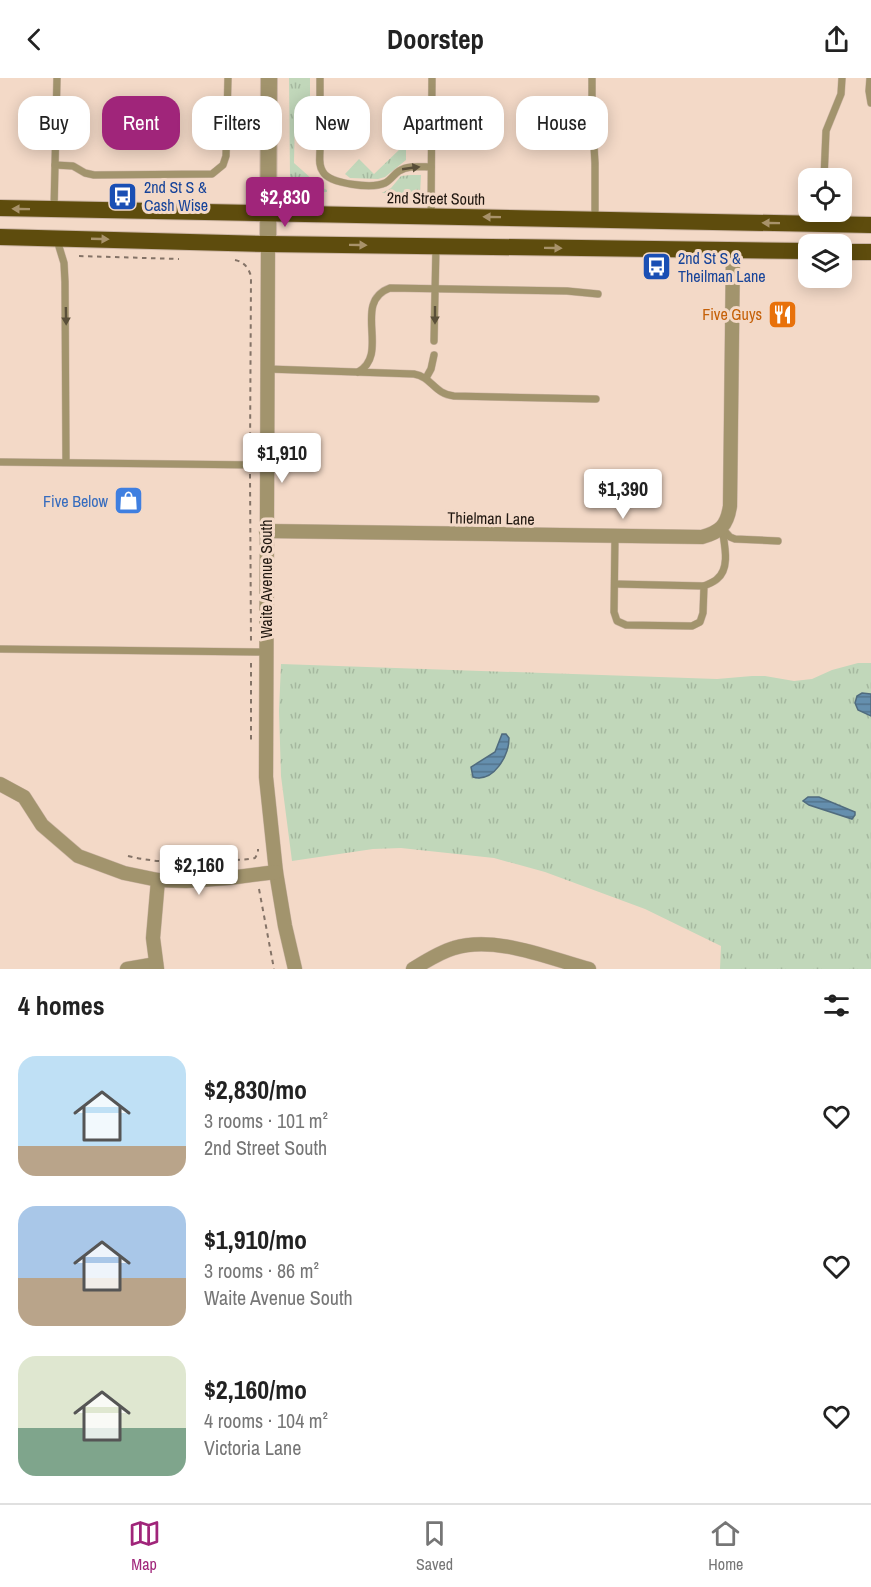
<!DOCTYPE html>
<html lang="en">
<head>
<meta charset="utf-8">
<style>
	:root { --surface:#fff; --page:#f6f6f6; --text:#222; --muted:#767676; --line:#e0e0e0; --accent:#a0257a }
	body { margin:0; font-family:"Archivo Narrow",sans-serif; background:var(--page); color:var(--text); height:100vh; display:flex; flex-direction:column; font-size:22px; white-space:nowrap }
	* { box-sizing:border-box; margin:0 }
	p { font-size:20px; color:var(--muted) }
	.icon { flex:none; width:33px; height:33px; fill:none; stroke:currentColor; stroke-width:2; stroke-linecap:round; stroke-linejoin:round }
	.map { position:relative; height:891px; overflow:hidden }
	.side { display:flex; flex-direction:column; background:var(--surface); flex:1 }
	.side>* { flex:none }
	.banner { position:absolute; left:18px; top:18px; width:836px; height:54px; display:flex; gap:12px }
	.buttons { position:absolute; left:798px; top:90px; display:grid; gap:12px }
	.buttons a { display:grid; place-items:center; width:54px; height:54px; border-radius:12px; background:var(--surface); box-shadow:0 3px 15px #0003; font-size:30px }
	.price { position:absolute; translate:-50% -51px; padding:0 14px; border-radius:6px; background:#fff; color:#222; font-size:20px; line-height:39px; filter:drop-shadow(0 2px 3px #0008) }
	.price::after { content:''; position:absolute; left:50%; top:36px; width:18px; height:14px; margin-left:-9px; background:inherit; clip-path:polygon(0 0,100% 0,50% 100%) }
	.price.active { background:var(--accent); color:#fff }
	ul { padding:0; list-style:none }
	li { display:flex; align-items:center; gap:18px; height:150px; padding:0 18px }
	li span { display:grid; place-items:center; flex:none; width:168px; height:120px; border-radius:18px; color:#555 }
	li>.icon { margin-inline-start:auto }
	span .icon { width:72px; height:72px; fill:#fffc; stroke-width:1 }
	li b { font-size:26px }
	h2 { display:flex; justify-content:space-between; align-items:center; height:72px; padding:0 18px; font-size:26px }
	.pill { padding:0 21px; border-radius:18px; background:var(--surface); box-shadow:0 3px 15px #0003; font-size:21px; line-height:54px }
	.pill.active { background:var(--accent); color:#fff }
	header { display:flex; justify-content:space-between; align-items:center; height:78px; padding:0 18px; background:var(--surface); font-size:27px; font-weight:800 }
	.tab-bar { display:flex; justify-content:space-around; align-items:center; height:84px; border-top:2px solid var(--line); background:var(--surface); font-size:16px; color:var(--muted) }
	.tab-bar a { display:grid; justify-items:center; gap:3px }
	.tab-bar .active { color:var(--accent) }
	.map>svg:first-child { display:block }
	.grass { fill:url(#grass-tufts) }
	.water { fill:url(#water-rules); stroke:#506b7e; stroke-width:1.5 }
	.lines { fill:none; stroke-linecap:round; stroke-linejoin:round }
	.service-casing { stroke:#cdb6a6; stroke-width:8 }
	.minor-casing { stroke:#cdb6a6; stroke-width:15 }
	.tertiary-casing { stroke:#cdb6a6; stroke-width:18 }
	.trunk-casing { stroke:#cdb6a6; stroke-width:18 }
	.path { stroke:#847367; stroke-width:2; stroke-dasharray:4.5 4.5; stroke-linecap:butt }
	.service { stroke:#a2946d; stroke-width:7 }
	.minor { stroke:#a2946d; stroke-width:14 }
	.tertiary { stroke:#a2946d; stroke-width:16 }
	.trunk { stroke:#5e4c0d; stroke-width:16 }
	.oneway { fill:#5a4f39 }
	.oneway2 { fill:#a8926a }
	.labels { text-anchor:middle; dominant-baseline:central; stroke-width:6; stroke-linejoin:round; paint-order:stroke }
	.transit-label { font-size:16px; fill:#164399; stroke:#f3d9c7; text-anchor:start }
	.street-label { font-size:16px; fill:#1f160f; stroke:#f3d9c7 }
	.food-label { font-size:16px; fill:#c56008; stroke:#f3d9c7; text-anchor:end }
	.shop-label { font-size:16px; fill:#366cbe; stroke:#f3d9c7; text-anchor:end }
</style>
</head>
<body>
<header><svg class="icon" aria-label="back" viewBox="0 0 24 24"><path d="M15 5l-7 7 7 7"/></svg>Doorstep<svg class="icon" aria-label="share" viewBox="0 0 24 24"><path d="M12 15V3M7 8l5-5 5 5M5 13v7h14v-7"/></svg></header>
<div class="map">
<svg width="871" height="891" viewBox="0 0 871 891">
	<defs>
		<pattern id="grass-tufts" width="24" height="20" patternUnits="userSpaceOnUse" patternTransform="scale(1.5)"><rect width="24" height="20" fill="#c1d7ba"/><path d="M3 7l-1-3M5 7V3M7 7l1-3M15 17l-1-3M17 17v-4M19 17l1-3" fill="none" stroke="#a5b89f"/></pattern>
		<pattern id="water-rules" width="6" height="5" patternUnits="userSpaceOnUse" patternTransform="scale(1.5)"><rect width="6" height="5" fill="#658fae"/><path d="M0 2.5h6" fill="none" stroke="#53748c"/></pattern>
	</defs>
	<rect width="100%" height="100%" fill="#f3d9c7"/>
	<g class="grass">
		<path d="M 289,0 L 310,0 L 310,19 L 295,31 L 294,85 L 321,109 L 327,112 L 327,114 C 311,114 295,118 290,100 Z"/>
		<path d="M 401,70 L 406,72 L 406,82 L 385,99 L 378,101 L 350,100 L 345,96 L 359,81 L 374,96 Z"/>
		<path d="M 411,97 L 421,97 L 420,116 L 382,115 L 391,110 L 401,98 Z"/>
		<path d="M 858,585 L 871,585 L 871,891 L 720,891 L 721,868 L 645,831 L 545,794 L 494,780 L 401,770 L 373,771 L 292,783 L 281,698 L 279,633 L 281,586 L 717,601 L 752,598 L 765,598 L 794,603 L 812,601 L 832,592 Z"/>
	</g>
	<g class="water">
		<path d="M 862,615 L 871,616 L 871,638 L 858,632 L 855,625 L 857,618 Z"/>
		<path d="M 502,656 L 506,656 L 509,660 C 509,677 494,705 473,699 L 471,689 L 495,674 Z"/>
		<path d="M 808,719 L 819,719 L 855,734 L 855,737 L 852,741 L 809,727 L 803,723 Z"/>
	</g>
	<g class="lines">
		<defs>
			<g id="service">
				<path d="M 320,0 L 320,48"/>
				<path d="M 592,0 L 592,35 L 595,85 L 595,142"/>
				<path d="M 870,0 L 869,13 L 871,25"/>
				<path d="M 320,71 C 320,79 318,87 323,94 C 330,106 372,111 385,105 C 391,102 394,96 399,93 C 408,87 421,89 431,89"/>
				<path d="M 55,87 L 73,88 L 85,95 L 94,97 L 212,96 L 223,87 L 226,78 L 228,0"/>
				<path d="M 824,100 L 826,53 L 841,16 L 842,0"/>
				<path d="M 54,131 L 57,0"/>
				<path d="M 431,138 L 432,0"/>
				<path d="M 824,146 L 824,134"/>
				<path d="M 57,162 L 64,185 L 65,204 L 66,384"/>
				<path d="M 434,263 L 436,168"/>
				<path d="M 268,291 L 414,296 C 432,299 434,316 454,318 L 596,321"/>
				<path d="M 358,294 C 391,276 351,224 390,210 L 567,213 L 598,216"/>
				<path d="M 426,300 L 431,291 L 434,277"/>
				<path d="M 0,384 L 266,387"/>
				<path d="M 722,450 L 730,459 L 735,461 L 778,463"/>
				<path d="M 615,458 L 614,534 L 617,543 L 626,547 L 692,548 L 700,544 L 703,535 L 704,508 C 708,506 714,504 717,501 C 731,490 724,465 722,450"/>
				<path d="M 615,506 L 704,508"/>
				<path d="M 0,571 L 265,574"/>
			</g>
			<g id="minor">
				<path d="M 268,166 L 266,699 L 276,794 L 285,848 L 295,891"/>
				<path d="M 266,453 L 702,459 C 720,454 727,448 730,428 L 733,172"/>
				<path d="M 0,706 L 24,719 L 42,747 L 78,778 L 124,795 L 158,802 L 186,803 L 229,800 L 276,794"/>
				<path d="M 127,891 L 156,886"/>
				<path d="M 157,891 L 153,860 L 158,802"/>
				<path d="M 413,891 C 426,883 440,874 454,870 C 495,857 548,880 589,891"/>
			</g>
			<path id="tertiary" d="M 268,166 L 269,0"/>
			<g id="trunk">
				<path d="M 0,130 L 871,147"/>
				<path d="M 0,159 L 268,166 L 808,173"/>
				<path d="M 842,174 L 871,174"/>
			</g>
		</defs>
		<use href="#service" class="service-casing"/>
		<use href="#minor" class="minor-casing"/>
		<use href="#tertiary" class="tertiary-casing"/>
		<use href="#trunk" class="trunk-casing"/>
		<g class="path">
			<path d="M 79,178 L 179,181"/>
			<path d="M 235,182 C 244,184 248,189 251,198 L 250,375"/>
			<path d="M 250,396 L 251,564"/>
			<path d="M 251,585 L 251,666"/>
			<path d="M 128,778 C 161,786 193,785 226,782 C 236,782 245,782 255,780 L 258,775 L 258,771"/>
			<path d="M 259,811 L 274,891"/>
		</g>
		<use href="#service" class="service"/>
		<use href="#minor" class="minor"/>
		<use href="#tertiary" class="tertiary"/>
		<use href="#trunk" class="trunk"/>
	</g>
	<defs><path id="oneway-solid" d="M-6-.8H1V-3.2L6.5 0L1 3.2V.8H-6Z" transform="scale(1.5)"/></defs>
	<g class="oneway">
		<use href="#oneway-solid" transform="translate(411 90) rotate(-8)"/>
		<use href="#oneway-solid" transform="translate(435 237) rotate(90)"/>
		<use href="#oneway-solid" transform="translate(66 238) rotate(89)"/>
	</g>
	<g class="oneway2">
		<use href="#oneway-solid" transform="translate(21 131) rotate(-179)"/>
		<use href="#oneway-solid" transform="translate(492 139) rotate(-179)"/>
		<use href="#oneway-solid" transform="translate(771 145) rotate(-179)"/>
		<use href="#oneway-solid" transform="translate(100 161) rotate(2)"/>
		<use href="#oneway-solid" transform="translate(358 167) rotate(1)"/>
		<use href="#oneway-solid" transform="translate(553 170) rotate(1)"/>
	</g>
	<defs>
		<symbol id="bus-square" viewBox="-11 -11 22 22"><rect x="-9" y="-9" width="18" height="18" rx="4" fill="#1a4fb4" stroke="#f3d9c7"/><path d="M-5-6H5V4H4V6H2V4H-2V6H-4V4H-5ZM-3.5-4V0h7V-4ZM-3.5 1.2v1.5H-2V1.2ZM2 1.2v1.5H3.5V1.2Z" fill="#fff"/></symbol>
		<symbol id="restaurant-square" viewBox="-11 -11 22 22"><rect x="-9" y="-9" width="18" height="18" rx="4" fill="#e8710a" stroke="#f3d9c7"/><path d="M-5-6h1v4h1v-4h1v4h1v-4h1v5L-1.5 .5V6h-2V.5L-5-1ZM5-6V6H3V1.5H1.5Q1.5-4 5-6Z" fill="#fff"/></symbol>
		<symbol id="shop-square" viewBox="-11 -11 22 22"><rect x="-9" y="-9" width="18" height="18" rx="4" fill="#3f7fe0" stroke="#f3d9c7"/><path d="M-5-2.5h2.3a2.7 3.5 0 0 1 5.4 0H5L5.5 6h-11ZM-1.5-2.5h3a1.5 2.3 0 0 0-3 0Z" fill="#fff"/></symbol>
	</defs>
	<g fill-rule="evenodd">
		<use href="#bus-square" x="106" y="102" width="33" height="33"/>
		<use href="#bus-square" x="640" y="172" width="33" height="33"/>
		<use href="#restaurant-square" x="766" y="220" width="33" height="33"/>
		<use href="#shop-square" x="112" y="406" width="33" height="33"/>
	</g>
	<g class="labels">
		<g class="transit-label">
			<text x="144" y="109">2nd St S &amp;<tspan x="144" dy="18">Cash Wise</tspan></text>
			<text x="678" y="180">2nd St S &amp;<tspan x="678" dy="18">Theilman Lane</tspan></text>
		</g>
		<g class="street-label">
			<text transform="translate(436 120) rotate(1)">2nd Street South</text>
			<text transform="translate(491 440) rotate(1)">Thielman Lane</text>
			<text transform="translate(266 501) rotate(-90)">Waite Avenue South</text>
		</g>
		<g class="food-label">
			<text x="762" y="236">Five Guys</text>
		</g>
		<g class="shop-label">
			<text x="108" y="423">Five Below</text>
		</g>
	</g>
</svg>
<div class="buttons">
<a><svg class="icon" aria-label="locate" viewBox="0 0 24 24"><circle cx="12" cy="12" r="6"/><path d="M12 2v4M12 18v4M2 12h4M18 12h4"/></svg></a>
<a><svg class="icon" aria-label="layers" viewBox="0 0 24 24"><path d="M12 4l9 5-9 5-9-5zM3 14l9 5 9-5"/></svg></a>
</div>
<b class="price active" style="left:285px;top:150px">$2,830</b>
<b class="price" style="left:282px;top:406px">$1,910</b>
<b class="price" style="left:623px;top:442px">$1,390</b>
<b class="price" style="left:199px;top:818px">$2,160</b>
<div class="banner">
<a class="pill">Buy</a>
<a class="pill active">Rent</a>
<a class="pill">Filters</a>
<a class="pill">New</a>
<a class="pill">Apartment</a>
<a class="pill">House</a>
</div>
</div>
<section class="side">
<h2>4 homes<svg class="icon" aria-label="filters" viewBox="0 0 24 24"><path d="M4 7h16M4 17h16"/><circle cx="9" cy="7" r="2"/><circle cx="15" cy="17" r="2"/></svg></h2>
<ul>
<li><span style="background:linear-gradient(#bfe0f5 75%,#b9a48a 0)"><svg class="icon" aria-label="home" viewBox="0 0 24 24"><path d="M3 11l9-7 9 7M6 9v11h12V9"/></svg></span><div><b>$2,830/mo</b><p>3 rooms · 101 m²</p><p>2nd Street South</p></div><svg class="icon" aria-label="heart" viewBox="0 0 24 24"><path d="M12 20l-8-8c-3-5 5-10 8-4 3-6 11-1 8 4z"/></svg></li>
<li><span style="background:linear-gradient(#a9c7e8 60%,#b9a48a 0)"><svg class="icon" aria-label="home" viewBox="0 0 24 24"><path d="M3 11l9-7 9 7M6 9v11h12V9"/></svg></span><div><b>$1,910/mo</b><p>3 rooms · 86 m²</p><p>Waite Avenue South</p></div><svg class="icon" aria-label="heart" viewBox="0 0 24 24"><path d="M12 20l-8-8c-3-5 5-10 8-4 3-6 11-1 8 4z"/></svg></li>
<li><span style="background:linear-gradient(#dfe7d0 60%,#7fa58c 0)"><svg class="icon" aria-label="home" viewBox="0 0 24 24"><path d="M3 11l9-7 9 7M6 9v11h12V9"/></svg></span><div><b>$2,160/mo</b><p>4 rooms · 104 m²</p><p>Victoria Lane</p></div><svg class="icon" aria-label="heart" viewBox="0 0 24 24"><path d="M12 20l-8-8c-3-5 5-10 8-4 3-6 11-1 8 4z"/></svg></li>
</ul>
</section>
<nav class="tab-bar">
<a class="active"><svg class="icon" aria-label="map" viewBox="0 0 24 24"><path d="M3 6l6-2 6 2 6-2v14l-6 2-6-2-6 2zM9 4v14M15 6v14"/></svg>Map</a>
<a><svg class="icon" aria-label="saved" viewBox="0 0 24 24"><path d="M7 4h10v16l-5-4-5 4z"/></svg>Saved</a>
<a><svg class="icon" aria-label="home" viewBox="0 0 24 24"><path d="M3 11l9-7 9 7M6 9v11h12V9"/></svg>Home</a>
</nav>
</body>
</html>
